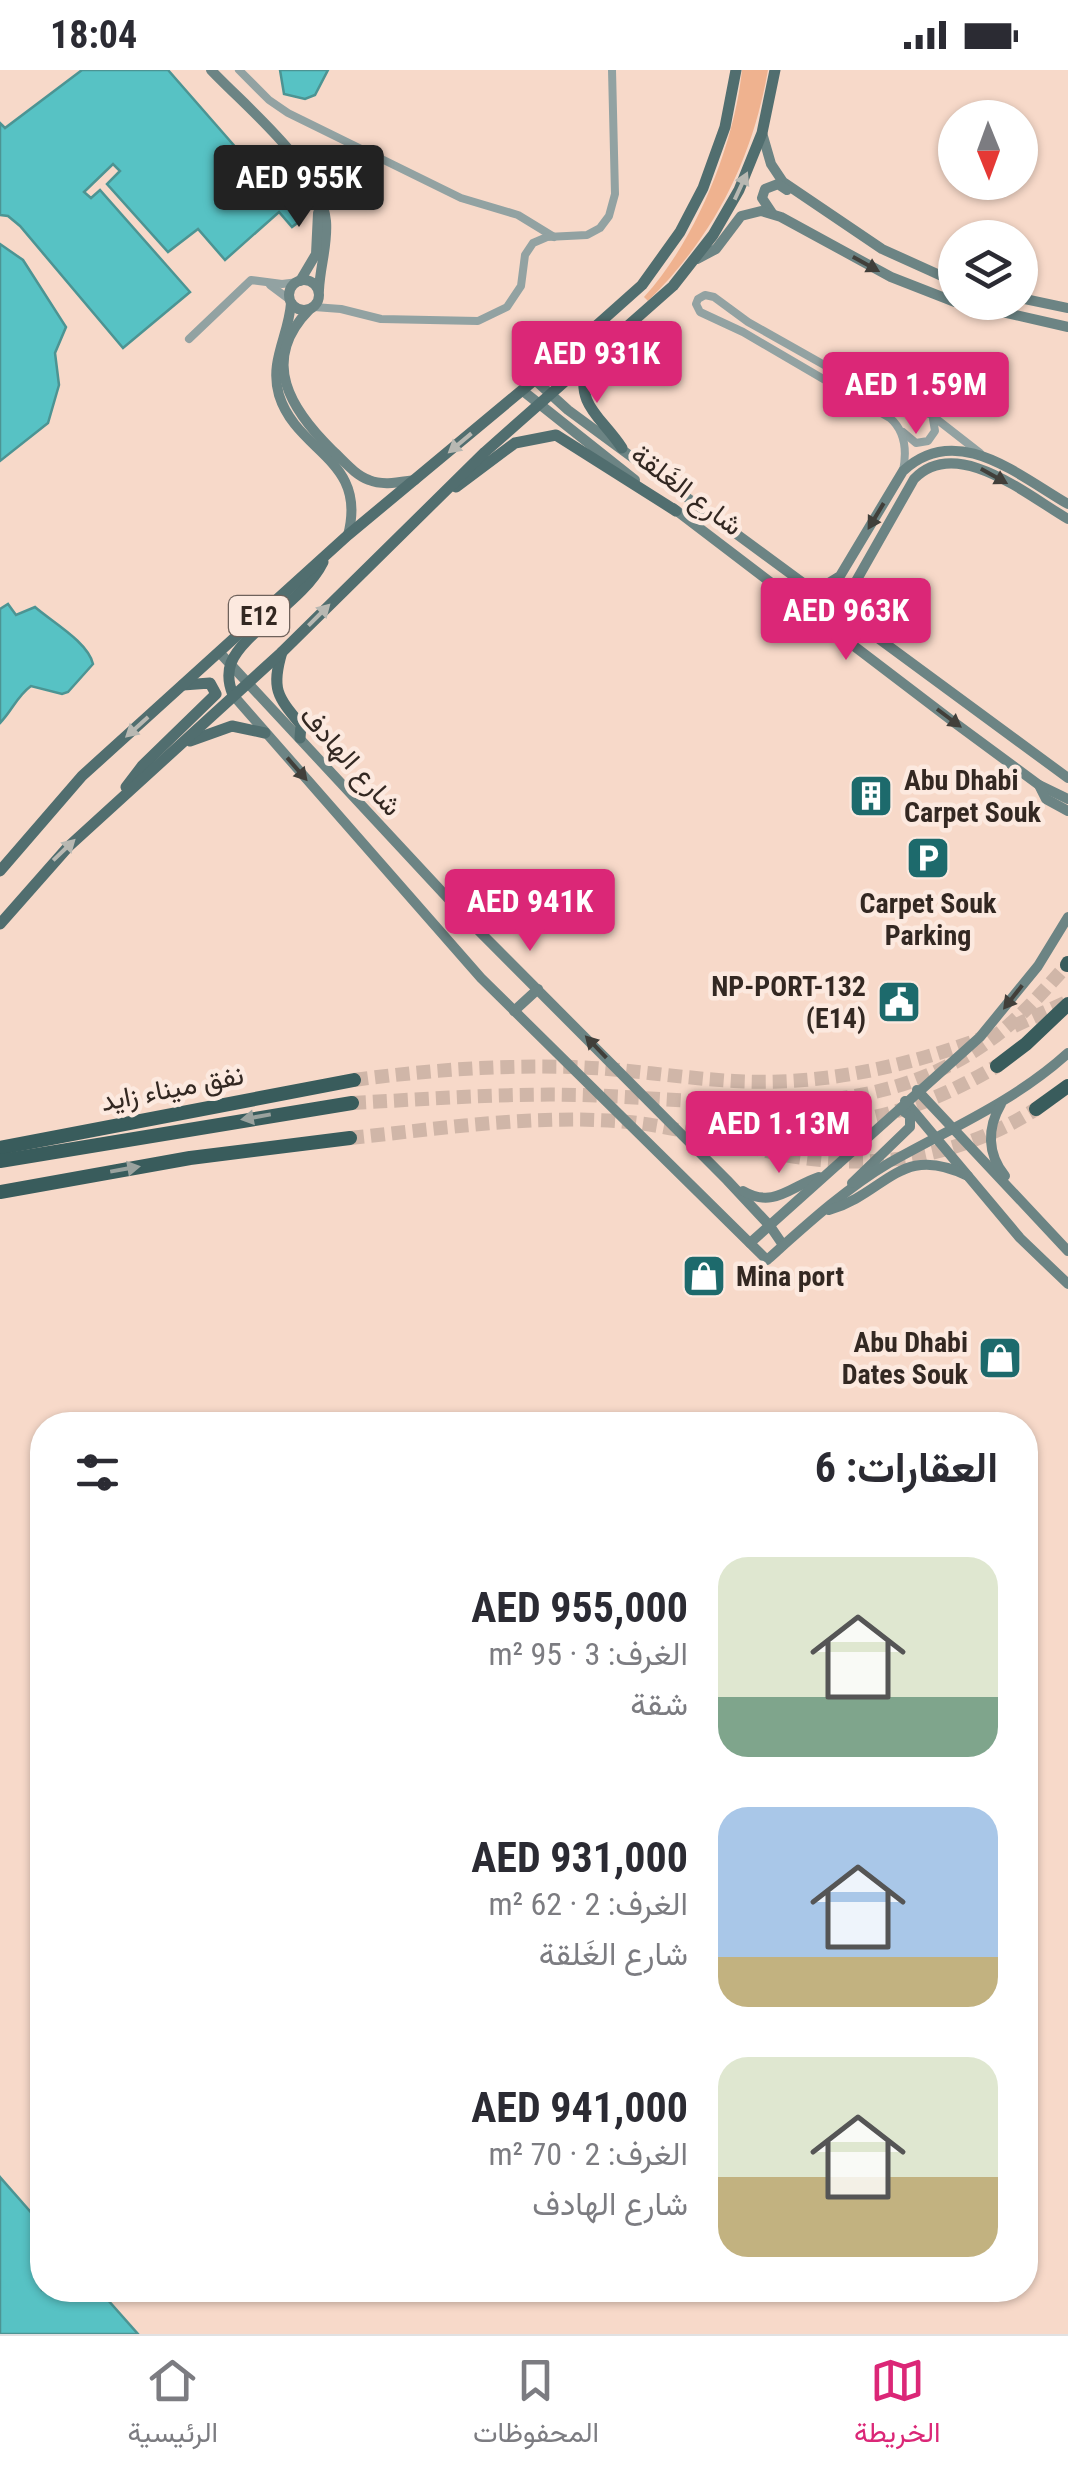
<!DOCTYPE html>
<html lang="ar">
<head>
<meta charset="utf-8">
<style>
	:root { --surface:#fff; --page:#f2f2f3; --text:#2b2b33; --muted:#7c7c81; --line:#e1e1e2; --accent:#db2777 }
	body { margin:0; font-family:"Roboto Condensed",Vazirmatn,sans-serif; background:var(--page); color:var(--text); direction:rtl; height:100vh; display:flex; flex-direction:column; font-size:38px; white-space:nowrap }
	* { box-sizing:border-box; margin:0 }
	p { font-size:32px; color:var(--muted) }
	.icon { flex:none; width:55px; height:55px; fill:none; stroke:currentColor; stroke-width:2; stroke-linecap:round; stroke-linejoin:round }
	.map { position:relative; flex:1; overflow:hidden; direction:ltr }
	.drawer { position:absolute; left:30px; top:1342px; width:1008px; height:890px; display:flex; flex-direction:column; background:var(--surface); border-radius:40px; box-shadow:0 2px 8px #0004; direction:rtl }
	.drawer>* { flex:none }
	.needle { width:65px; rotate:179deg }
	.controls { position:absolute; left:938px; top:30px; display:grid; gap:20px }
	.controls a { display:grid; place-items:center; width:100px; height:100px; border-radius:50%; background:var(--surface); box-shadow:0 2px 8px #0004; font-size:50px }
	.price { position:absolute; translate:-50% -85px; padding:0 22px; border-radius:10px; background:var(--accent); color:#fff; font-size:32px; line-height:65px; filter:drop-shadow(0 2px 5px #0008) }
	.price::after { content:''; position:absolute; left:50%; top:60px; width:30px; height:22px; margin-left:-15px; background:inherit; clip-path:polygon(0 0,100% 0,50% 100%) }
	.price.on { background:#222; color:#fff }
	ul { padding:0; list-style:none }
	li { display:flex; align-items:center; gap:30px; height:250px; padding:0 40px }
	li span { display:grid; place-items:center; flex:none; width:280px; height:200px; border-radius:30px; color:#555 }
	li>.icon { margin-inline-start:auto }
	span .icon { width:120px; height:120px; fill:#fffc; stroke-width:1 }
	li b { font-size:42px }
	h2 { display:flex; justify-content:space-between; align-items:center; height:120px; padding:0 40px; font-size:42px }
	.status { display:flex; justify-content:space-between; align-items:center; height:70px; padding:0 50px; background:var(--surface); direction:ltr }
	.status svg { height:28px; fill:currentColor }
	.menu { display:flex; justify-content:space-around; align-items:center; height:140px; border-top:2px solid var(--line); background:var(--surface); font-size:28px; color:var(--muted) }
	.menu a { display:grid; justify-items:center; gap:5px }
	.menu .on { color:var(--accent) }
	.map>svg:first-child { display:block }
	.garden { fill:#efb28f }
	.water { fill:#57c2c4; stroke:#4c9493; stroke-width:2.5 }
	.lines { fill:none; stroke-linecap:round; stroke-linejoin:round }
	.highway-tunnel { stroke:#d0b6a8; stroke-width:14; stroke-dasharray:14 7; stroke-linecap:butt }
	.street { stroke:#92a2a2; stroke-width:8 }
	.secondary { stroke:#6c8484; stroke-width:10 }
	.primary { stroke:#516e6f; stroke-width:11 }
	.highway { stroke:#395c5c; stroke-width:14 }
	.oneway { fill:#b8b8b2 }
	.oneway2 { fill:#413f3a }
	.oneway3 { fill:#9aa29e }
	.labels { text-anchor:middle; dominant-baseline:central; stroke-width:9; stroke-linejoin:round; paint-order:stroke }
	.shield { fill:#fce9df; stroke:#6f625b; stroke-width:2.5 }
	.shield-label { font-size:25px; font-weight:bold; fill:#332822 }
	.street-label { font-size:28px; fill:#332822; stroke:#fce9df }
	.poi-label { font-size:28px; font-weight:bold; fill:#332822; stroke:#fce9df; text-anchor:start }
</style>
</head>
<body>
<div class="status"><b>18:04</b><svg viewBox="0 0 49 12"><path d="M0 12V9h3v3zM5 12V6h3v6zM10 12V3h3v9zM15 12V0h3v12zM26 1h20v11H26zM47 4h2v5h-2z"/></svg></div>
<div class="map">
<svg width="1068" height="2264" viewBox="0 0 1068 2264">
	<rect width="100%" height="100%" fill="#f7d9c9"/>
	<path class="garden" d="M 742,0 L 768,0 C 752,91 714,166 648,231 L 644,227 C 696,170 734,76 742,0 Z"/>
	<g class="water">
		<path d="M 82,0 L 168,0 L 300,151 L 292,157 L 279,142 L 225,190 L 198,159 L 168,182 L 107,114 L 120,101 L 113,94 L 84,122 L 91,128 L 100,120 L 190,222 L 123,278 L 20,156 L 8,146 L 0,145 L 0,53 L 5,58 Z"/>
		<path d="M 280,0 L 328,0 L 315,25 L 305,29 L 284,24 Z"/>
		<path d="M 0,174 L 23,190 L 66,257 L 55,283 L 59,315 L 48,353 L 0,391 Z"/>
		<path d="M 8,534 L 16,545 L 35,537 C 52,552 88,572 93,594 L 68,622 L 62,624 L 31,616 C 17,626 12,641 0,653 L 0,539 Z"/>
		<path d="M 0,2107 L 42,2155 L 42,2220 L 99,2220 L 138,2264 L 0,2264 Z"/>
	</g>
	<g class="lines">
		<g class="highway-tunnel">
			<path d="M 1014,956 L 1067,932"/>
			<path d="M 354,1010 C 428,1000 500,995 574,997 C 628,999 680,1008 734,1011 C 817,1016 902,998 980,969"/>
			<path d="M 352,1033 C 428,1029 504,1023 580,1025 C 730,1029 882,1063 1009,955 C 1030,937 1048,916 1067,895"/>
			<path d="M 688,1056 C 810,1062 889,1060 997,996"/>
			<path d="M 350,1068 C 438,1059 527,1045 616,1051 C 671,1054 726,1073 780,1084 C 869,1102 959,1088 1036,1039"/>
		</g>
		<g class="street">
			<path d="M 239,0 L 269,30 L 288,43 L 461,128 L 518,145 L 554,167"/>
			<path d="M 270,215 L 290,230"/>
			<path d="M 314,237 L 341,239 L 381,249 L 478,251 L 507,237 L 521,216 L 525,185 L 533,173 L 547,167 L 587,165 L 600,158 L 609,146 L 615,124 L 612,0"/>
			<path d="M 189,269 L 251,210 L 282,214 L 298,212"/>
			<path d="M 903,362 L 916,373 L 928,371 L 935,361 L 933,349"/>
			<path d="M 903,401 C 907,381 905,361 890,348 L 743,262 L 700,242 L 696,234 L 698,229 L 705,225 L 714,227 L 748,252 L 897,336 L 930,344 L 980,383"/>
		</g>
		<g class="secondary">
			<path d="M 211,0 C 248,39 320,96 326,151 C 328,175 320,196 319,220"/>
			<path d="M 762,63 L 771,94 L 783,112 L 882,179 L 955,212"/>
			<path d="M 772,143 L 762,128 L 765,119 L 778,114 L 787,120"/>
			<path d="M 697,189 L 716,179 L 741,146 L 761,141 L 781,147 L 891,207 L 955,232"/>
			<circle cx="304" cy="225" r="15"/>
			<path d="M 300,211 L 316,184 L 318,143"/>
			<path d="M 1020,228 L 1068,238"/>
			<path d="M 958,232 L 1068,257"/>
			<path d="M 291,233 C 289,265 269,291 279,325 C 297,383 368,389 348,465"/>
			<path d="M 309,240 C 259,291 291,340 333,381 C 344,391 355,405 369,410 C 383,416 400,412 415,410"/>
			<path d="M 535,310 L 568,340 L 1068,708"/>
			<path d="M 523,321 L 635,410"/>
			<path d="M 673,438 L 955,653 L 1039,715 L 1068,729"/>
			<path d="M 806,515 L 827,514 L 840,506 L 903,401 C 956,351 1018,405 1068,434"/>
			<path d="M 848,547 L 847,534 L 851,520 L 914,409 C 956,365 1027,425 1068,449"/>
			<path d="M 219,582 L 471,853 L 727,1110 L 770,1156 L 783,1175"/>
			<path d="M 233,625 L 481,908 L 767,1190 C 805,1156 845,1119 889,1093 C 951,1058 1014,1032 1068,983"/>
			<path d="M 1039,715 L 1046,729 L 1068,741"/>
			<path d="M 514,941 L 538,919"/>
			<path d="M 917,1020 L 1068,1181"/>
			<path d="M 905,1031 L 1020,1168 L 1068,1214"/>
			<path d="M 1001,1034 C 987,1058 987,1084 1005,1106"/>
			<path d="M 852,1113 L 910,1057 L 910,1046 L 902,1040"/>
			<path d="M 743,1121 C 774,1139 791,1116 819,1107"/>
			<path d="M 829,1140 C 887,1123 900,1072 968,1106"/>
			<path d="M 750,1173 L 980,967 L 1038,896 L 1068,847"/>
		</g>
		<g class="primary">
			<path d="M 587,294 C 574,335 602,347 622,378"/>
			<path d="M 456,417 L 515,373 L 556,365 L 676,441"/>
			<path d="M 282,582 C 271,619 277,626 301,655 L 300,668"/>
			<path d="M 233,625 C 229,615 227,604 231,593 C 243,562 304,531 323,492"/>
			<path d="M 190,671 L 232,656 L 265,663"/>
			<path d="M 126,717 L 142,696 L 216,624 L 210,613 L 183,615"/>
			<path d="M 0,801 L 82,706 L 348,465 L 550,297 L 642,215 L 680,162 L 703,118 L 725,57 L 736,0"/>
			<path d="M 0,854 L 68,777 L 282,582 L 485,382 L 673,216 L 713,165 L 739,120 L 762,63 L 775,0"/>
		</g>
		<g class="highway">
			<path d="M 1067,895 L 1068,893"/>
			<path d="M 997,996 L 1026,974 L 1068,934"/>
			<path d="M 1036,1039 L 1068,1016"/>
			<path d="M 0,1078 L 354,1010"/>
			<path d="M 0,1091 L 352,1033"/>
			<path d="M 0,1122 L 190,1088 L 350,1068"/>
		</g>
	</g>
	<defs><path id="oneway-solid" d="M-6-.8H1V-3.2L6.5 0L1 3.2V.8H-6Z" transform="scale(2.5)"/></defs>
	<g class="oneway">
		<use href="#oneway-solid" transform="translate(741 116) rotate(-65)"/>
		<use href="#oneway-solid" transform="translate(460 373) rotate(140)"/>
		<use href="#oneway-solid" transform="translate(319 545) rotate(-45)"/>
		<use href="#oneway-solid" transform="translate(137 657) rotate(138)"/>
		<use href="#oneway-solid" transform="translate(64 780) rotate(-44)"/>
	</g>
	<g class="oneway2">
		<use href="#oneway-solid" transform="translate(866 194) rotate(29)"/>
		<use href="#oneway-solid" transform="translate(994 406) rotate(29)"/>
		<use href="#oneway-solid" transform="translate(876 446) rotate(121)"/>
		<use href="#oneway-solid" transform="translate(949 648) rotate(37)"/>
		<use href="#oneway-solid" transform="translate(297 699) rotate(49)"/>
		<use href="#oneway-solid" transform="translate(1013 927) rotate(128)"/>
		<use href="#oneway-solid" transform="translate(596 977) rotate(-134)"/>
	</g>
	<g class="oneway3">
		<use href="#oneway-solid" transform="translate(256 1047) rotate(170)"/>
		<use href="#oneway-solid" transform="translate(125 1099) rotate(-10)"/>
	</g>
	<defs>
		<symbol id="building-square" viewBox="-11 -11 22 22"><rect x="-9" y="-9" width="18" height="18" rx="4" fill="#1d6a6c" stroke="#fce9df"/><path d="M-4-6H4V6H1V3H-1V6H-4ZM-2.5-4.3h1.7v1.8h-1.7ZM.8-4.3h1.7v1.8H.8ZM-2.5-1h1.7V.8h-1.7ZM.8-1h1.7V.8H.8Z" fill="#fff"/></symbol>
		<symbol id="parking-square" viewBox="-11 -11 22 22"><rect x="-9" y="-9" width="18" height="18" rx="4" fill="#1d6a6c" stroke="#fce9df"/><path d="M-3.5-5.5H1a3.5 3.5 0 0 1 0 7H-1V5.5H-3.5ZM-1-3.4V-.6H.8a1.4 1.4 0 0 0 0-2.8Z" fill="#fff"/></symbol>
		<symbol id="civic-square" viewBox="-11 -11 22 22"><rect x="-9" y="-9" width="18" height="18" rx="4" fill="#1d6a6c" stroke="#fce9df"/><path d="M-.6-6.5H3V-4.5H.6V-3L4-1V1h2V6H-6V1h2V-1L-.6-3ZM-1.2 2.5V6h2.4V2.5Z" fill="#fff"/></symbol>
		<symbol id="shop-square" viewBox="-11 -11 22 22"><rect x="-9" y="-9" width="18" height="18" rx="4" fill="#1d6a6c" stroke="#fce9df"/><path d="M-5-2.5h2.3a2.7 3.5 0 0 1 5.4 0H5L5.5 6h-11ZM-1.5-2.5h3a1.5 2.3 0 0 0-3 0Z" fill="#fff"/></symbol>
	</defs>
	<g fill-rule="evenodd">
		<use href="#building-square" x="846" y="701" width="50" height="50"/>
		<use href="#parking-square" x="903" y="763" width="50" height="50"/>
		<use href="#civic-square" x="874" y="907" width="50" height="50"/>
		<use href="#shop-square" x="679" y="1181" width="50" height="50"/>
		<use href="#shop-square" x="975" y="1263" width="50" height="50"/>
	</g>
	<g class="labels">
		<rect class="shield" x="229" y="526" width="60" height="40" rx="8"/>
		<g class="shield-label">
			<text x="259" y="546">E12</text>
		</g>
		<g class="street-label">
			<text transform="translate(687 420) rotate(37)">شارع الغَلقة</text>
			<text transform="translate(351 691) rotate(48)">شارع الهادف</text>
			<text transform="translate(172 1018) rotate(-11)">نفق ميناء زايد</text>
		</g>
		<g class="poi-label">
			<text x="904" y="710">Abu Dhabi<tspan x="904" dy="32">Carpet Souk</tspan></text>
			<text x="928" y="833" text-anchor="middle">Carpet Souk<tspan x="928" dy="32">Parking</tspan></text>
			<text x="866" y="916" text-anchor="end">NP-PORT-132<tspan x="866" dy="32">(E14)</tspan></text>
			<text x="736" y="1206">Mina port</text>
			<text x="968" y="1272" text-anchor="end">Abu Dhabi<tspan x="968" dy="32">Dates Souk</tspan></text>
		</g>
	</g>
</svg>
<div class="controls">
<a><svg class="needle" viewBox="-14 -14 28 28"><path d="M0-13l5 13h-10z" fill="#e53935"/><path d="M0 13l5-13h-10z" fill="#7c7c81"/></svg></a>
<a><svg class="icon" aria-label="layers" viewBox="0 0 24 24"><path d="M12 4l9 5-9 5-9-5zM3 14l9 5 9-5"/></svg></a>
</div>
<b class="price on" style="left:299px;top:160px">AED 955K</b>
<b class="price" style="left:597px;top:336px">AED 931K</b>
<b class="price" style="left:916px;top:367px">AED 1.59M</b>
<b class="price" style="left:846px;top:593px">AED 963K</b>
<b class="price" style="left:530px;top:884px">AED 941K</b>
<b class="price" style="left:779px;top:1106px">AED 1.13M</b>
<section class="drawer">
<h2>العقارات: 6<svg class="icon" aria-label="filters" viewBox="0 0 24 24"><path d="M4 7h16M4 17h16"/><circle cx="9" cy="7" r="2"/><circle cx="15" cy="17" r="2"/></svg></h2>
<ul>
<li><span style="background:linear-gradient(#dfe7d0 70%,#7fa58c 0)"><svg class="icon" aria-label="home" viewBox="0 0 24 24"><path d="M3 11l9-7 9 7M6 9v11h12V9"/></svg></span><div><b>AED 955,000</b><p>الغرف: 3 · 95 m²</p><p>شقة</p></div></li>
<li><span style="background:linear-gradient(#a9c7e8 75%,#c2b280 0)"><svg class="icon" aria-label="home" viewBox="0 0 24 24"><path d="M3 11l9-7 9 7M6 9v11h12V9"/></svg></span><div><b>AED 931,000</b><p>الغرف: 2 · 62 m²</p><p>شارع الغَلقة</p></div></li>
<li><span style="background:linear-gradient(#dfe7d0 60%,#c2b280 0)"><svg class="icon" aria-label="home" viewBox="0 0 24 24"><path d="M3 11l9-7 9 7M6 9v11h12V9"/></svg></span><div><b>AED 941,000</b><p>الغرف: 2 · 70 m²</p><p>شارع الهادف</p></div></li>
</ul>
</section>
</div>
<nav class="menu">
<a class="on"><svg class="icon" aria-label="map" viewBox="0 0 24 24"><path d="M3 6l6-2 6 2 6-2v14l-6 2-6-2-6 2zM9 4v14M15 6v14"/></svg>الخريطة</a>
<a><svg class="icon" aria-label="saved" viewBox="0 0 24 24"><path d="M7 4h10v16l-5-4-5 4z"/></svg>المحفوظات</a>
<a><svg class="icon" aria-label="home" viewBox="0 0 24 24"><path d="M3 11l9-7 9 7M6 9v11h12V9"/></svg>الرئيسية</a>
</nav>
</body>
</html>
